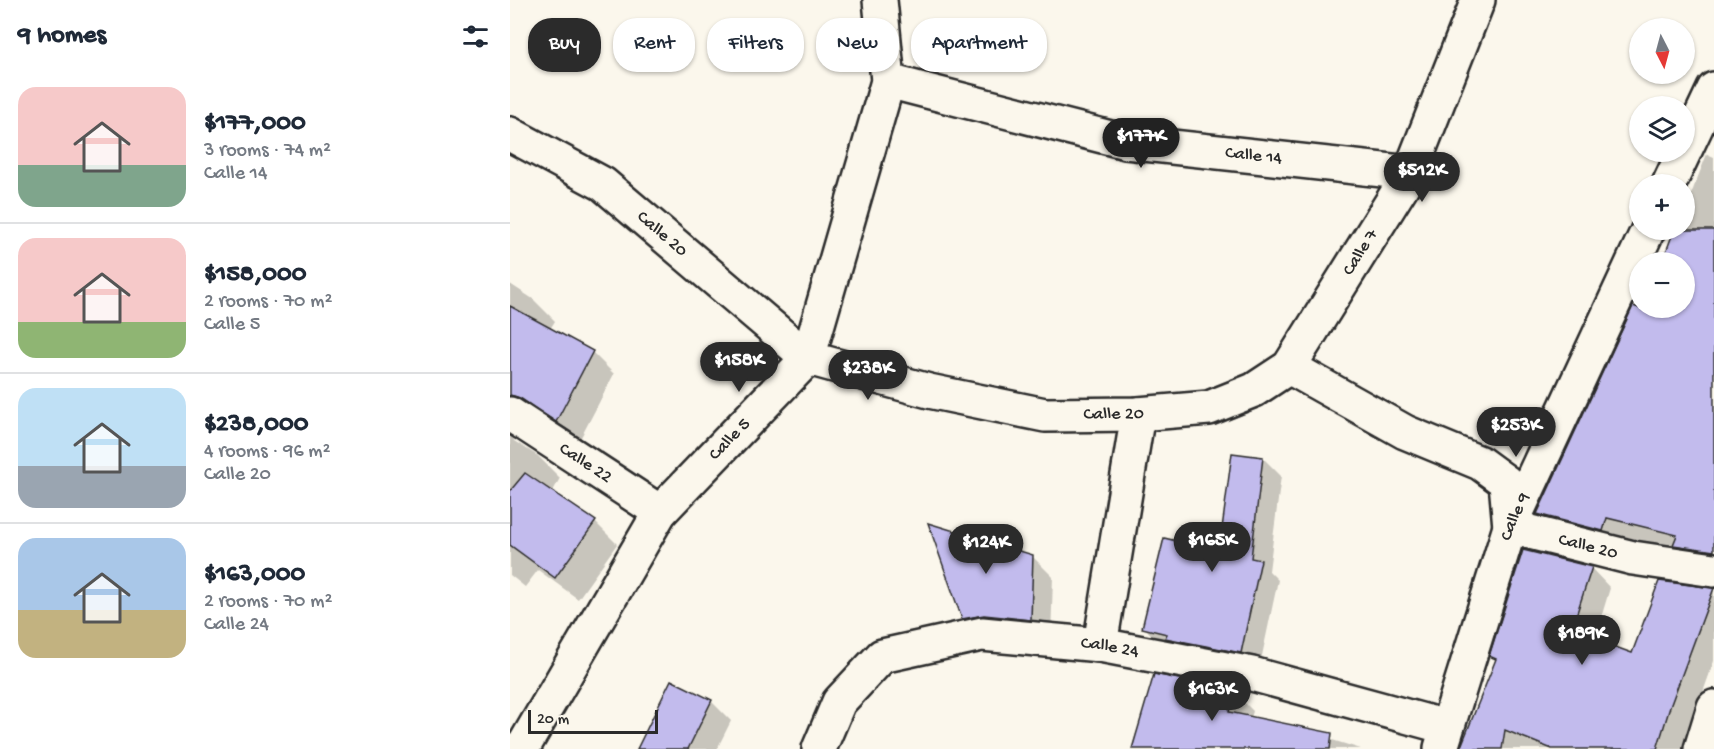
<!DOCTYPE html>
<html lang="en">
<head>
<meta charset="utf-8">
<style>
	:root { --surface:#fff; --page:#f6f6f7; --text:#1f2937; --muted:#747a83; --line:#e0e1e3; --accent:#2b2b2b }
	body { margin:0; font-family:"Gochi Hand",sans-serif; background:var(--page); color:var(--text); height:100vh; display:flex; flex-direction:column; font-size:22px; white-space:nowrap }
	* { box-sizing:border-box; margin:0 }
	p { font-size:20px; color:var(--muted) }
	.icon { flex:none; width:33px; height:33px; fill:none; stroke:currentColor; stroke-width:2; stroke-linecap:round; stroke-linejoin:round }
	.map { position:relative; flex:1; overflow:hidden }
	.details { display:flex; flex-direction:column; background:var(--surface); width:510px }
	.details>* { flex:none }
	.top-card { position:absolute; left:18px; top:18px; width:570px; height:54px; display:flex; gap:12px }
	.needle { width:39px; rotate:174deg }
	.controls { position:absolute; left:1119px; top:18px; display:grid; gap:12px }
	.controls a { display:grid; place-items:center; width:66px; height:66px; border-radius:50%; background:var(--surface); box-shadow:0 2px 4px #0004; font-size:30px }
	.scale { position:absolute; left:18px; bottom:15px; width:130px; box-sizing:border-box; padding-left:6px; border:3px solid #2b2b2b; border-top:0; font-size:16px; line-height:21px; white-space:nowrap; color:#2b2b2b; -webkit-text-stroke:4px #fbf7ec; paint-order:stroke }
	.price { position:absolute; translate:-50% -51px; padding:0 14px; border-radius:21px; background:var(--accent); color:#fff; font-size:20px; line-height:39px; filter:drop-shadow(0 2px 3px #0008) }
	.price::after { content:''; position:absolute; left:50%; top:36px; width:18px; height:14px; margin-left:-9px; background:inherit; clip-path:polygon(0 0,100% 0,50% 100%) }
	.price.active { background:#222; color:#fff }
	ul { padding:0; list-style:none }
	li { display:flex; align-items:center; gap:18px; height:150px; padding:0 18px }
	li+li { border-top:2px solid var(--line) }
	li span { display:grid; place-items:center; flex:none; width:168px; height:120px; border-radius:18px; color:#555 }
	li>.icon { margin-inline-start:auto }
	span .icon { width:72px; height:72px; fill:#fffc; stroke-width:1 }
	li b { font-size:26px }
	h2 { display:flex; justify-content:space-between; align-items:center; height:72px; padding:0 18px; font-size:26px }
	.tag { padding:0 21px; border-radius:24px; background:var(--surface); box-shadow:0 2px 4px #0004; font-size:21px; line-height:54px }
	.tag.active { background:var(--accent); color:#fff }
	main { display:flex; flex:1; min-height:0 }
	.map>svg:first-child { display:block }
	.shadow { fill:#0003 }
	.building { fill:#c2bbed; stroke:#2b2b2b; stroke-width:1.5 }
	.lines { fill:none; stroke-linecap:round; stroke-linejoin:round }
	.minor-casing { stroke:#2b2b2b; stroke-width:38 }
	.minor { stroke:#fbf7ec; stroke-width:33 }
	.labels { text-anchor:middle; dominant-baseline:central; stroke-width:5; stroke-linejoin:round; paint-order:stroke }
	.street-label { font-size:18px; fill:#2b2b2b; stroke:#fbf7ec }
</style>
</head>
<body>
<main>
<section class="details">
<h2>9 homes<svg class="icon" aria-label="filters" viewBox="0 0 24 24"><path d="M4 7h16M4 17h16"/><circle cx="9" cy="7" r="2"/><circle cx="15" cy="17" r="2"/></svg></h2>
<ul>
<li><span style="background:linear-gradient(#f6c9c9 65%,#7fa58c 0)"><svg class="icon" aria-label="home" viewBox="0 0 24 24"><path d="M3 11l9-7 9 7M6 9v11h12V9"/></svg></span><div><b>$177,000</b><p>3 rooms · 74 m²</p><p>Calle 14</p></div></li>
<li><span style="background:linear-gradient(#f6c9c9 70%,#8fb573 0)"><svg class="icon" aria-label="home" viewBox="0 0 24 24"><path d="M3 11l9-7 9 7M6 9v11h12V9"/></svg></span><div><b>$158,000</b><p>2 rooms · 70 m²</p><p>Calle 5</p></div></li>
<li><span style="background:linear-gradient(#bfe0f5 65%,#9aa5b1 0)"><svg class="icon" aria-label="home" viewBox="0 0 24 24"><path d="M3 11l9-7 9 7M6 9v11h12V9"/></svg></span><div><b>$238,000</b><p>4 rooms · 96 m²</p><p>Calle 20</p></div></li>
<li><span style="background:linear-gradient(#a9c7e8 60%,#c2b280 0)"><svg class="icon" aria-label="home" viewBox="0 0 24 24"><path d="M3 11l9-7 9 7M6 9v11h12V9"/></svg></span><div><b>$163,000</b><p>2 rooms · 70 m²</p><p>Calle 24</p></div></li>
</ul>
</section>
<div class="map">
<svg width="1204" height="749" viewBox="0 0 1204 749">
	<rect width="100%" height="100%" fill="#fbf7ec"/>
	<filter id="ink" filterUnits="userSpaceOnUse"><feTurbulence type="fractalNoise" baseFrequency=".0167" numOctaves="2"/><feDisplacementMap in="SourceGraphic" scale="12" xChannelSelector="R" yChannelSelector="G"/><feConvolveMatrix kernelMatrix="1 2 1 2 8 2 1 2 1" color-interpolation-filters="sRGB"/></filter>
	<g filter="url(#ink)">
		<g class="shadow">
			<path d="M 1197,154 L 1204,157 L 1204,568 L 1171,550 L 1117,537 L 1113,550 L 1048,534 L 1028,514 L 1131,308 L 1174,308 L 1174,262 L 1146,262 L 1147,260 L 1154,262 L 1166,230 L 1174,230 L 1174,212 Z"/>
			<path d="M 0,284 L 23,299 L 45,321 L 40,329 L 82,352 L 104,374 L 68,443 L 3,435 L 4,441 L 28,456 L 50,478 L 42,493 L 85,522 L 107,544 L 68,599 L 28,570 L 15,587 L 0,575 Z"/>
			<path d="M 753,458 L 771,476 L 759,571 L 768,580 L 749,670 L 652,646 L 634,627 L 710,553 Z"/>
			<path d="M 523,557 L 543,577 L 541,639 L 473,639 L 453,618 Z"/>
			<path d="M 1081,568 L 1100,588 L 1084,641 L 1122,655 L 1150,583 L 1204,590 L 1204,661 L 1173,749 L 950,749 L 986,661 L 981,656 Z"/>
			<path d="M 645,676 L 723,691 L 743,711 L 741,718 L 771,724 L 851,749 L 621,749 Z"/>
			<path d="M 201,701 L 221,721 L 207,749 L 130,749 Z"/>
		</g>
		<g class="building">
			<path d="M 1164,230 L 1204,230 L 1204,551 L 1163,545 L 1167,535 L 1097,518 L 1093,531 L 1027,514 L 1123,306 L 1129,308 L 1174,308 L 1174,262 L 1145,262 L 1146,258 L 1153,260 Z"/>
			<path d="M 0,306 L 83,351 L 46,422 L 10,398 L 0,395 Z"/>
			<path d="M 722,453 L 753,457 L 741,558 L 751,560 L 731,653 L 655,638 L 657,634 L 632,628 L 654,538 L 709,551 Z"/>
			<path d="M 15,473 L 86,521 L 45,578 L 0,545 L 0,491 Z"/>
			<path d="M 418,523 L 523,555 L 521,620 L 474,615 L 452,619 Z"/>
			<path d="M 1013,550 L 1082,567 L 1061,631 L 1122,653 L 1149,581 L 1204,588 L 1160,707 L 1147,749 L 1042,749 L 995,730 L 992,749 L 950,749 L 986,659 L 979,656 Z"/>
			<path d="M 644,674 L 724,690 L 719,712 L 822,733 L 820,749 L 622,749 Z"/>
			<path d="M 161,680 L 202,700 L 178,749 L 127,749 Z"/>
		</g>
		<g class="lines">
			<defs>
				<g id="minor">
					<path id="s1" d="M 378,81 L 616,142 L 900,173"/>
					<path id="s2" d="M 0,134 L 93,184 L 298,358 L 419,391 L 535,415 L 628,414 L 699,408 L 744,390 L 779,367 L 900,173 L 968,0"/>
					<path d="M 1159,184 L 1204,89"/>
					<path id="s3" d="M 779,367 L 895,432 L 970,463 L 996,482 L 1000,527 L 1123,558 L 1204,570"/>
					<path id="s4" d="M 0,414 L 150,512"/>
					<path d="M 590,645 L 628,414"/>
					<path id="s5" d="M 931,748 L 1000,527 L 1138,230"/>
					<path id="s6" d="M 12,749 L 150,512 L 298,358 L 378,81 L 370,0"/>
					<path id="s7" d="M 309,749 L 329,702 L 372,656 L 472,634 L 590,645 L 742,674 L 936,727"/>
					<path d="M 1191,749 L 1204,707"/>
				</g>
			</defs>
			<use href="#minor" class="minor-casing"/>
			<use href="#minor" class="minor"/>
		</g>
	</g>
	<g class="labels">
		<g class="street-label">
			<text stroke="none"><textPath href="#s1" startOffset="374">Calle 14</textPath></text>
			<text stroke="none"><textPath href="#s2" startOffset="183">Calle 20</textPath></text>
			<text stroke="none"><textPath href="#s2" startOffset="1008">Calle 7</textPath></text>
			<text stroke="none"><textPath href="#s2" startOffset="687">Calle 20</textPath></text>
			<text stroke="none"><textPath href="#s6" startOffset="375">Calle 5</textPath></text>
			<text stroke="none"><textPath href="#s4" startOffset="90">Calle 22</textPath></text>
			<text stroke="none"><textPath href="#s5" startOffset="243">Calle 9</textPath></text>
			<text stroke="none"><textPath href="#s3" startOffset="372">Calle 20</textPath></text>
			<text stroke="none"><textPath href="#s7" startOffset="345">Calle 24</textPath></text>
		</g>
	</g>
</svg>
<div class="controls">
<a><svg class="needle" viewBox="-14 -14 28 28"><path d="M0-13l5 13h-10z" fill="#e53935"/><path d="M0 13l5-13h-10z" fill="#747a83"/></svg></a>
<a><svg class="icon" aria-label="layers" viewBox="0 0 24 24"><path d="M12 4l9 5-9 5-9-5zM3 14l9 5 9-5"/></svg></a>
<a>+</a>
<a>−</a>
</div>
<div class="scale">20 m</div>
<b class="price active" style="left:631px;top:169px">$177K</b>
<b class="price" style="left:912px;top:203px">$512K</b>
<b class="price" style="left:229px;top:393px">$158K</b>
<b class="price" style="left:358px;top:401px">$238K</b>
<b class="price" style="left:1006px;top:458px">$253K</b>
<b class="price" style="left:702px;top:573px">$165K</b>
<b class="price" style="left:476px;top:575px">$124K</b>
<b class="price" style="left:1072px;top:666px">$189K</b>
<b class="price" style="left:702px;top:722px">$163K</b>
<div class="top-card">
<a class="tag active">Buy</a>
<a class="tag">Rent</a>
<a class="tag">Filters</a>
<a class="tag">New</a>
<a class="tag">Apartment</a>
</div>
</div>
</main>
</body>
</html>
